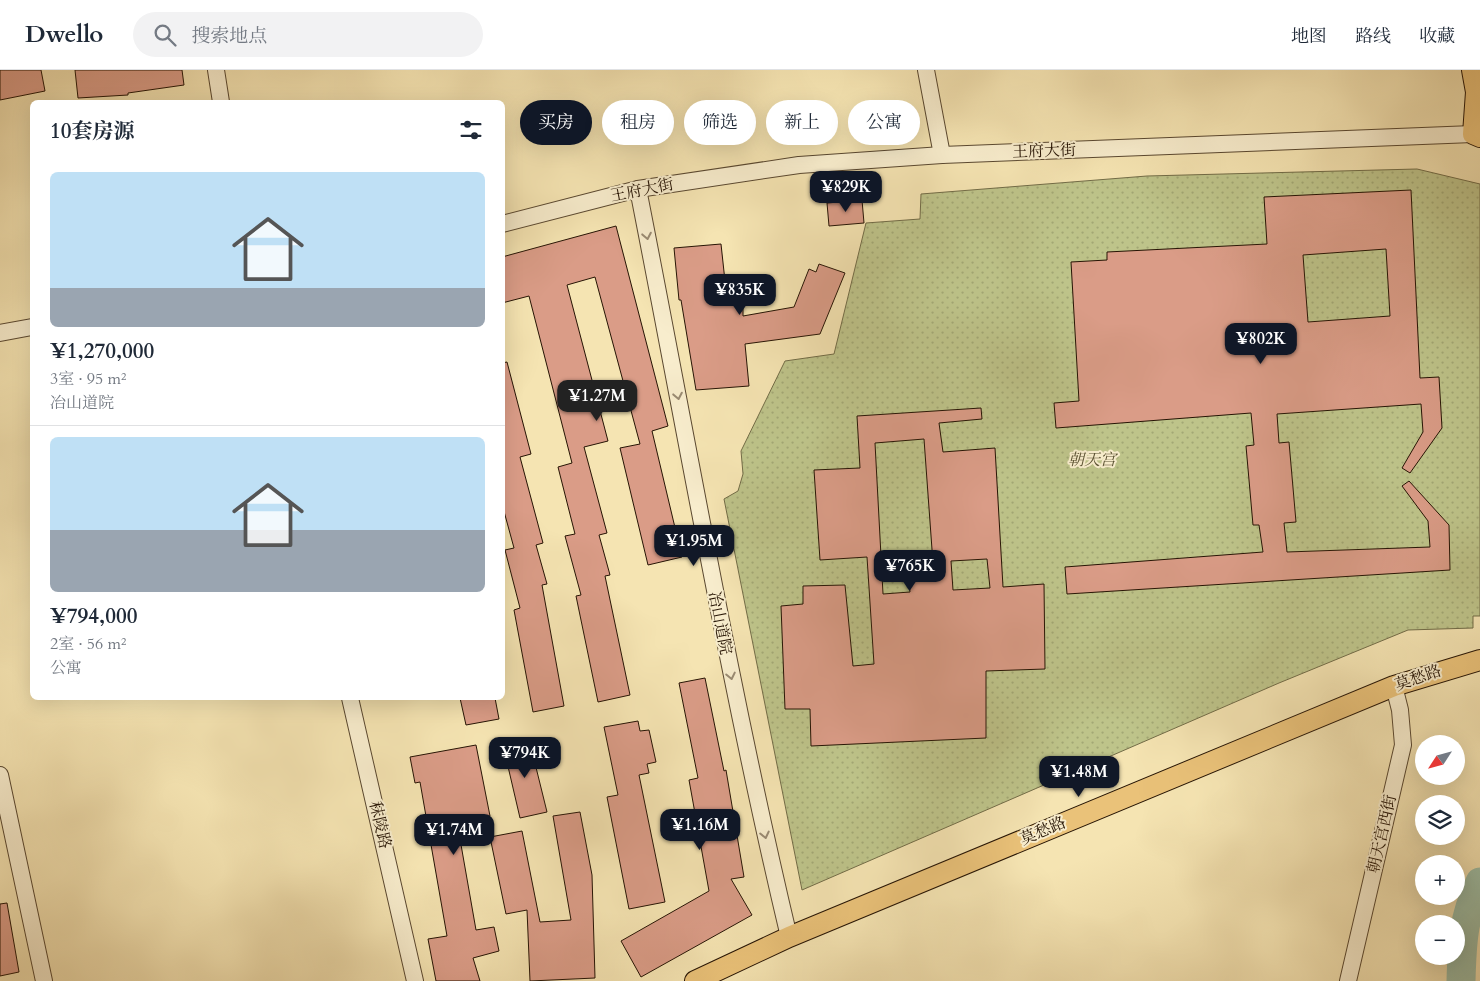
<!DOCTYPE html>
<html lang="zh">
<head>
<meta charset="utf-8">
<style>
	:root { --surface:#fff; --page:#f2f2f3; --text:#1f2937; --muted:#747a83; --line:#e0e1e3; --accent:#111827 }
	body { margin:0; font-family:Cardo,"Noto Serif SC",serif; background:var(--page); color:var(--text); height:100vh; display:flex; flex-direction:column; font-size:19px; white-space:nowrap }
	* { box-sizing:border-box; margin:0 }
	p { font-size:16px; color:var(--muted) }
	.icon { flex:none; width:28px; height:28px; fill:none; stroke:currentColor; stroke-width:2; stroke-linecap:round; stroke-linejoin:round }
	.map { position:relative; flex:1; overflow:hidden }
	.side { position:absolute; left:30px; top:30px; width:475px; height:600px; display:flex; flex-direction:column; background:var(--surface); border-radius:8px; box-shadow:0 5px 20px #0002 }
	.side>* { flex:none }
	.hud { position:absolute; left:520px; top:30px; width:475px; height:45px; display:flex; gap:10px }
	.needle { width:32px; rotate:234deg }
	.tools { position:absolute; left:1415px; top:665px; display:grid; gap:10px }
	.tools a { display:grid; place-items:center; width:50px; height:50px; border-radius:50%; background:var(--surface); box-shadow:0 5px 20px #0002; font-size:25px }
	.price { position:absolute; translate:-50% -42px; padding:0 11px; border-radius:10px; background:var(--accent); color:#fff; font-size:16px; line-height:32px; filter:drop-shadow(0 1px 2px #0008) }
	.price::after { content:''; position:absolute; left:50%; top:30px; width:15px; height:11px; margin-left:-8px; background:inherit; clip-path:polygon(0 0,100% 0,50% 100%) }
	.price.selected { background:#222; color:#fff }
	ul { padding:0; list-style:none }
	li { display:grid; align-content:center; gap:10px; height:265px; padding:0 20px }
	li+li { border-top:1px solid var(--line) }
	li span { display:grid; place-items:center; height:155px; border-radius:8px; color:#555 }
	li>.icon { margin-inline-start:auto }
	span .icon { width:90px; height:90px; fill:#fffc; stroke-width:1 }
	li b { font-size:21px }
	h2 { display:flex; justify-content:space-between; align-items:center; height:60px; padding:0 20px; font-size:21px }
	.chip { padding:0 18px; border-radius:22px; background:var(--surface); box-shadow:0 5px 20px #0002; font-size:18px; line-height:45px }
	.chip.selected { background:var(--accent); color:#fff }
	header { display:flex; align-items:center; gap:30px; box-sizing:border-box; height:70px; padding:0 25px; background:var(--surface); border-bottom:1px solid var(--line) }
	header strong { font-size:24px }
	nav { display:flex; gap:28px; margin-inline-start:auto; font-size:18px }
	.search { width:350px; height:45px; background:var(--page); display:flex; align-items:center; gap:12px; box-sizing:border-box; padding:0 18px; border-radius:28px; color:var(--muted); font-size:19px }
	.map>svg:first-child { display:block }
	.green { fill:url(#green-dots); stroke:#726c47 }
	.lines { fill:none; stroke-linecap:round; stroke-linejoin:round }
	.river { stroke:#9dbfa7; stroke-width:29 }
	.building { fill:#da9c87; stroke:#261404; fill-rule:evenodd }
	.minor-casing { stroke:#5a4830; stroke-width:18 }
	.major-casing { stroke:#261404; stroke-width:22 }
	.minor { stroke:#f8edcd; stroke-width:16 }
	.major { stroke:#eac279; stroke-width:20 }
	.oneway { stroke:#9a8b73 }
	.labels { text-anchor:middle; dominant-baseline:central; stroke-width:4; stroke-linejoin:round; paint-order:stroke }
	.street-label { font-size:16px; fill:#261404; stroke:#f8edcd }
	.park-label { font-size:16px; font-style:italic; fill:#5b5233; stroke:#f8edcd }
</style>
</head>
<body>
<header>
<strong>Dwello</strong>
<div class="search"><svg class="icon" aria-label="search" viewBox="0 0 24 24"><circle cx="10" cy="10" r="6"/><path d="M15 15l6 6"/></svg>搜索地点</div>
<nav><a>地图</a><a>路线</a><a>收藏</a></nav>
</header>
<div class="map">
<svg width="1480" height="911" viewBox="0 0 1480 911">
	<defs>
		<pattern id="green-dots" width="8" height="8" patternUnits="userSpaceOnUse" patternTransform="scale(1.25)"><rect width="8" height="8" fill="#bec48a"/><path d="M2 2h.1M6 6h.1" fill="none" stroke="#a3a875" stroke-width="1.8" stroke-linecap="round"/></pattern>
	</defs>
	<rect width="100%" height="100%" fill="#f5e4b2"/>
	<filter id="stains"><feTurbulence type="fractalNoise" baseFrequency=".004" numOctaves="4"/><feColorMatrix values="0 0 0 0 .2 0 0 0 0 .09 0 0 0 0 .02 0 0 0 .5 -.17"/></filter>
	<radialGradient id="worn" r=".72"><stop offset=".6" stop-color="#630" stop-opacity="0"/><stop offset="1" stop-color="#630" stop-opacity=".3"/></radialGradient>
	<path class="green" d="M 1417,99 L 1480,114 L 1480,546 L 1473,546 L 1473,558 L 1408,560 L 1279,613 L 802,820 L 724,429 L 738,421 L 743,404 L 741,381 L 785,291 L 834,284 L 866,153 L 920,149 L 921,124 L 1147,106 Z"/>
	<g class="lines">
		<path class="river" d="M 1461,911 C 1462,873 1463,847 1480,812"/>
	</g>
	<g class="building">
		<path d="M 0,0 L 41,0 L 45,21 L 0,30 Z"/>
		<path d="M 75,0 L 182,0 L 184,15 L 128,23 L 128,25 L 78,28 Z"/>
		<path d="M 1411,120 L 1420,308 L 1439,307 L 1442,358 L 1410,403 L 1402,398 L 1423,362 L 1421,334 L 1277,344 L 1279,373 L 1289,372 L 1296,452 L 1284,453 L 1287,482 L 1430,477 L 1428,451 L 1402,416 L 1409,411 L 1449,455 L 1450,500 L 1067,524 L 1065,497 L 1263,482 L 1259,455 L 1253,455 L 1246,376 L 1254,375 L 1251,343 L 1056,358 L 1054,333 L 1079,331 L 1071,192 L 1107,190 L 1107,182 L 1267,174 L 1264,127 ZM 1386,179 L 1390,246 L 1308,252 L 1303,185 Z"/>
		<path d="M 862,130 L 864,153 L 829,156 L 827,133 Z"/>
		<path d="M 616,156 L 668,356 L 652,361 L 682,487 L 648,495 L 620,378 L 640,374 L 595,207 L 567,215 L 608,371 L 584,377 L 607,463 L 599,465 L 610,505 L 605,506 L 630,625 L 598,632 L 576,526 L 581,525 L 565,466 L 575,464 L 558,397 L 572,393 L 529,226 L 502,233 L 502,187 Z"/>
		<path d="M 721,174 L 725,211 L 743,208 L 743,246 L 794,237 L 809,199 L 816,202 L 819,194 L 845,203 L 820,264 L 745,274 L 749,316 L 696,320 L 681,230 L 679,230 L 674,178 Z"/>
		<path d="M 507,292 L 531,384 L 520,387 L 543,473 L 536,475 L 547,514 L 542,515 L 564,636 L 533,642 L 514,540 L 520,538 L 505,480 L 514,478 L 502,434 L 502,293 Z"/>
		<path d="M 981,338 L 982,349 L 939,353 L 943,382 L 995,378 L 1003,517 L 1044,514 L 1045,599 L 986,601 L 986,668 L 811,676 L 810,639 L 785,639 L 781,536 L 803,534 L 803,516 L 845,515 L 853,596 L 874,594 L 867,487 L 820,490 L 814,400 L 860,398 L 857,346 ZM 924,369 L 934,507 L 909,510 L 910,522 L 883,524 L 875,373 ZM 987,489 L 990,518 L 953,520 L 951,491 Z"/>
		<path d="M 705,608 L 724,701 L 726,700 L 744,807 L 731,809 L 752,845 L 641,907 L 621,871 L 709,821 L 689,710 L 698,708 L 679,613 Z"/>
		<path d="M 460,628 L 495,628 L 499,649 L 466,655 Z"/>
		<path d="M 638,651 L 640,661 L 649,660 L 656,692 L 647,694 L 649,703 L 639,705 L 665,832 L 629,839 L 607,727 L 618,725 L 604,657 Z"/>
		<path d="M 529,669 L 547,742 L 520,748 L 503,675 Z"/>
		<path d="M 476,675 L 490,746 L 457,752 L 476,860 L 494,857 L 499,881 L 473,888 L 480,911 L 436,911 L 428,869 L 447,866 L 420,712 L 415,713 L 410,687 Z"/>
		<path d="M 580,742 L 592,805 L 595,908 L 530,911 L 527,840 L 506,844 L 490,767 L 522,761 L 540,852 L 571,850 L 553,746 Z"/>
		<path d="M 7,833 L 19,902 L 0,906 L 0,834 Z"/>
	</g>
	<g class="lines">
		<defs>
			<g id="minor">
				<path d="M 216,0 L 221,32"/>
				<path d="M 926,0 L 942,85"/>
				<path d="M 638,119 C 687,368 730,619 789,867"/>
				<path d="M 502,154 L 638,119 L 799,95 L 942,85 L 1473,64"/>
				<path d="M 0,263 L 32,257"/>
				<path d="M 350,628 L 415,911"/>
				<path d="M 0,705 L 44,911"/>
				<path d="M 1348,911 L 1403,675 L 1400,640 L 1394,616"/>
			</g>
			<g id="major">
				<path d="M 1472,0 L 1476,22 L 1473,64 L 1480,67"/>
				<path d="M 695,911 L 789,867 L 1394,616 L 1480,590"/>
			</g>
		</defs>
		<use href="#minor" class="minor-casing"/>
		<use href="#major" class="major-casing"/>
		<use href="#minor" class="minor"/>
		<use href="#major" class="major"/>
	</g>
	<defs><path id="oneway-chevron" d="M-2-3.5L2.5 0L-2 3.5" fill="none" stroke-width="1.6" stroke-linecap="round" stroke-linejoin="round" transform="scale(1.25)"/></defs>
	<g class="oneway">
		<use href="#oneway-chevron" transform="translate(647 166) rotate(79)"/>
		<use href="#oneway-chevron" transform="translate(678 326) rotate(79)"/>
		<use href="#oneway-chevron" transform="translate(731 606) rotate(78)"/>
		<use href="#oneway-chevron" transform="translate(765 765) rotate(77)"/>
	</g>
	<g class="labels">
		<g class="street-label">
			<text transform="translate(1044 81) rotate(-2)">王府大街</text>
			<text transform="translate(642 120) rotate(-11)">王府大街</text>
			<text transform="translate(720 553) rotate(79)">冶山道院</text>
			<text transform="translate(1418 608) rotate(-19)">莫愁路</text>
			<text transform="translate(380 755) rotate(77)">秣陵路</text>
			<text transform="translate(1043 761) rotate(-23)">莫愁路</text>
			<text transform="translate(1382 764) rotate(-77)">朝天宫西街</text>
		</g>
		<g class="park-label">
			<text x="1092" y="390">朝天宫</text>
		</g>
	</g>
	<rect width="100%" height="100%" filter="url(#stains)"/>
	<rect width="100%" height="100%" fill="url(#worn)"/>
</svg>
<div class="tools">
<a><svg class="needle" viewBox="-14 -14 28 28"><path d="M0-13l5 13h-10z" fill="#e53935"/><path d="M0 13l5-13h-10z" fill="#747a83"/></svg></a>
<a><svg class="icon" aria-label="layers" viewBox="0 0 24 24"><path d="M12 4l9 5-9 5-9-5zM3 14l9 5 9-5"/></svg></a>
<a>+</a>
<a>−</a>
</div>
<b class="price" style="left:846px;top:143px">¥829K</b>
<b class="price" style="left:740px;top:246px">¥835K</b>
<b class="price" style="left:1261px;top:295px">¥802K</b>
<b class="price selected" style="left:597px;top:352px">¥1.27M</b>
<b class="price" style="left:694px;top:497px">¥1.95M</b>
<b class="price" style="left:910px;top:522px">¥765K</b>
<b class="price" style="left:525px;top:709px">¥794K</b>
<b class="price" style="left:1079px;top:728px">¥1.48M</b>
<b class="price" style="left:700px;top:781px">¥1.16M</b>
<b class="price" style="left:454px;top:786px">¥1.74M</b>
<div class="hud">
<a class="chip selected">买房</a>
<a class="chip">租房</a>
<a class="chip">筛选</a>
<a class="chip">新上</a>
<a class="chip">公寓</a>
</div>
<section class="side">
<h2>10套房源<svg class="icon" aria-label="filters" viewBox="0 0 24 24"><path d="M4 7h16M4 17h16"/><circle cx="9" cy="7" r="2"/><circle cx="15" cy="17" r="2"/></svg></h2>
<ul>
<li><span style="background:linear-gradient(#bfe0f5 75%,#9aa5b1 0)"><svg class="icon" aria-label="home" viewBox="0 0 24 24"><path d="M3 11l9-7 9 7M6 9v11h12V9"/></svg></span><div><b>¥1,270,000</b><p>3室 · 95 m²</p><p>冶山道院</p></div></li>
<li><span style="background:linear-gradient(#bfe0f5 60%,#9aa5b1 0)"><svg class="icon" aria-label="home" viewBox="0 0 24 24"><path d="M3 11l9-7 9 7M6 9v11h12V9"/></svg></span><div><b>¥794,000</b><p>2室 · 56 m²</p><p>公寓</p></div></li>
</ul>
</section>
</div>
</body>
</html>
